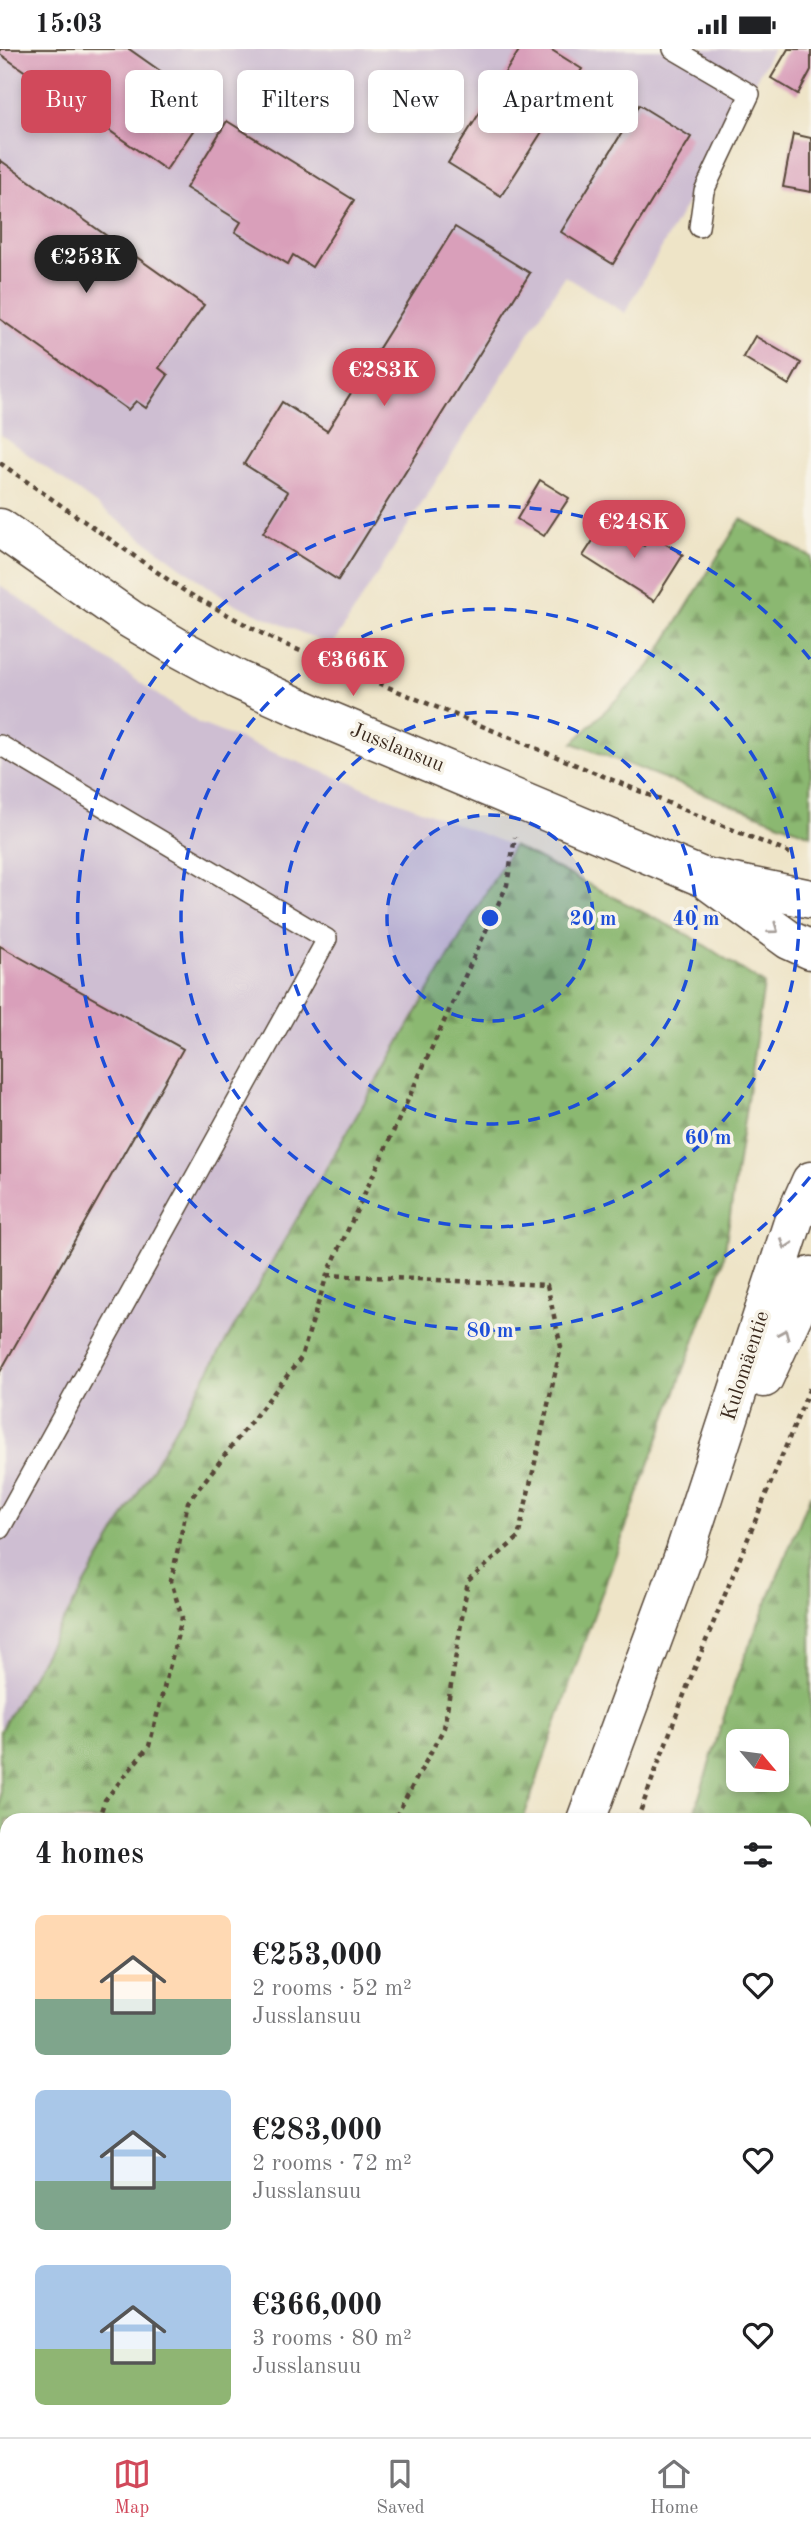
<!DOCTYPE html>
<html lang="en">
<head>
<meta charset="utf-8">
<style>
	:root { --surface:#fff; --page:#f2f2f2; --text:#202124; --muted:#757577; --line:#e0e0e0; --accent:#d1495b }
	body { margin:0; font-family:"Old Standard TT",serif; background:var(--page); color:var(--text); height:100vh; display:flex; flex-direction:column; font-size:26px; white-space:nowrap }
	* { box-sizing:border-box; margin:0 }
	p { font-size:23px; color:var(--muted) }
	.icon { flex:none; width:38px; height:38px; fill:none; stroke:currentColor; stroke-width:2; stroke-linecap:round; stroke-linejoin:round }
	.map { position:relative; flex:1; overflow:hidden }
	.drawer { position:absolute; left:0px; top:1764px; width:812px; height:625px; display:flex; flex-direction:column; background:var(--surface); border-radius:21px 21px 0 0; box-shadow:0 4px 10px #0003 }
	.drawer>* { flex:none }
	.hud { position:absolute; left:21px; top:21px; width:770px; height:63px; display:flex; gap:14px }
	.needle { width:46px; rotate:119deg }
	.fabs { position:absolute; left:726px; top:1680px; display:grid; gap:14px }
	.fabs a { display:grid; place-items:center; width:63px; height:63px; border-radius:10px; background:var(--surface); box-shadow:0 4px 10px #0003; font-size:35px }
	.price { position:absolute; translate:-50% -60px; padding:0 16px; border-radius:24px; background:var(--accent); color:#fff; font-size:23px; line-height:46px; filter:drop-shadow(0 2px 4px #0008) }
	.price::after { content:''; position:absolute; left:50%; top:42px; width:21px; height:16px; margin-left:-10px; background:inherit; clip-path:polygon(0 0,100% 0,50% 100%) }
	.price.selected { background:#222; color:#fff }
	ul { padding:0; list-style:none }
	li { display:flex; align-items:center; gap:21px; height:175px; padding:0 35px }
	li span { display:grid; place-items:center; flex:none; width:196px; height:140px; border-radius:10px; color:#555 }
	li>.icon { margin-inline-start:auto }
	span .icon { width:84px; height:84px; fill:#fffc; stroke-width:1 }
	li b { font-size:30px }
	h2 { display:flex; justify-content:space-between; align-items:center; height:84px; padding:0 35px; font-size:30px }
	.pill { padding:0 24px; border-radius:10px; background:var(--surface); box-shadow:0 4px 10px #0003; font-size:24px; line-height:63px }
	.pill.selected { background:var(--accent); color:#fff }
	.status { display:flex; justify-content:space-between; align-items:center; height:49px; padding:0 35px; background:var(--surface); direction:ltr }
	.status svg { height:19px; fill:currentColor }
	.menu { display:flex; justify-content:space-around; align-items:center; height:98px; border-top:2px solid var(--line); background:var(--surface); font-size:19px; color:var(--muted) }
	.menu a { display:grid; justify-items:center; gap:4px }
	.menu .selected { color:var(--accent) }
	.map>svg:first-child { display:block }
	.industrial { fill:#cebed2 }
	.forest { fill:url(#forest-firs); stroke:#637148; stroke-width:2; fill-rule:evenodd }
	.building { fill:#d99fba }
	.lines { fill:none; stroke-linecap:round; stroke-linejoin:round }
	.lane-casing { stroke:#564637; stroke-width:22 }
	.street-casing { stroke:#564637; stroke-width:41 }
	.primary-casing { stroke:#564637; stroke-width:41 }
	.path { stroke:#564637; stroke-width:4.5; stroke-dasharray:5 5; stroke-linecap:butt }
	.lane { stroke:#fff; stroke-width:19 }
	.street { stroke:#fff; stroke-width:38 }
	.primary { stroke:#fff; stroke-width:38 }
	.oneway { stroke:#a79f9a }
	.ring { fill:none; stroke:#1d4ed8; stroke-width:3.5; stroke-dasharray:12 9 }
	.labels { text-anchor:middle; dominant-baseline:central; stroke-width:7; stroke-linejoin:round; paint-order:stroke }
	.street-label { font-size:21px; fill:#3b2a1e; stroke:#f7f3e8 }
	.centre { fill:#1d4ed8; stroke:#f7f3e8; stroke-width:3.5 }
	.ring-label { font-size:21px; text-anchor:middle; font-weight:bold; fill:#1d4ed8; stroke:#f7f3e8; stroke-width:7; stroke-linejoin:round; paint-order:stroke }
</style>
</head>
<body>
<div class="status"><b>15:03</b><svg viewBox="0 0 49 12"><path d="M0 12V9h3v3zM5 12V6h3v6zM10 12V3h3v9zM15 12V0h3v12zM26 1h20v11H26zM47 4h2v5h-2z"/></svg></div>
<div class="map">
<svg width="811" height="2388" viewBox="0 0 811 2388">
	<defs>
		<pattern id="forest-firs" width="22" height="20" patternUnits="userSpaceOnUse" patternTransform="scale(1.75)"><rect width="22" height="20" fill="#8bb871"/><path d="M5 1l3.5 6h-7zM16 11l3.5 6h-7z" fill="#73965c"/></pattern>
	</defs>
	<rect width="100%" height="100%" fill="#f7f3e8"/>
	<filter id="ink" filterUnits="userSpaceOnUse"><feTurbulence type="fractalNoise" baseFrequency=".0143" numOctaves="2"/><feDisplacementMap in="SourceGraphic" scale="14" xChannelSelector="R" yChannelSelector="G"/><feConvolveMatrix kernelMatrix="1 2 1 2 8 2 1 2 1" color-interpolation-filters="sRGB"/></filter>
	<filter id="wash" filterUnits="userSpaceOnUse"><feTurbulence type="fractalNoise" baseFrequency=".00686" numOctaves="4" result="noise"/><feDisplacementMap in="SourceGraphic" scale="28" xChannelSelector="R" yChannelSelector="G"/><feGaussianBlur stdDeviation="1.57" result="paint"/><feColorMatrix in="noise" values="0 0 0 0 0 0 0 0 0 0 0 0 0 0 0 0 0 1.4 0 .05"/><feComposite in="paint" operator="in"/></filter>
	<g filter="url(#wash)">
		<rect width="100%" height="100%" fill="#eee4c7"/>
		<g class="industrial">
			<path d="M 0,0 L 773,0 L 625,264 L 565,227 L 332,597 L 228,552 L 0,385 Z"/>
			<path d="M 0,536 L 198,674 L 513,797 L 0,1682 Z"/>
		</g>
		<g class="forest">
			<path d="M 741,470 L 811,508 L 811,786 L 573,694 L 650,617 Z"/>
			<path d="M 513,797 L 692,888 L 764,935 L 723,1214 L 589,1579 L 523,1771 L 7,1771 L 7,2382 L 316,2382 L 314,2388 L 0,2388 L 0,1682 Z"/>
			<path d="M 811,1445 L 811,2388 L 501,2388 L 503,2382 L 805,2382 L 805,1771 L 692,1771 L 735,1632 ZM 777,1692 L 777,1731 L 738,1731 L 738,1692 Z"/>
		</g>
		<g id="blocks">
			<g class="building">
				<path d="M 0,0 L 129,0 L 210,57 L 166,121 L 0,5 Z"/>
				<path d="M 520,0 L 550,0 L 582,20 L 501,147 L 448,114 Z"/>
				<path d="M 788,0 L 811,0 L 811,21 L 798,45 L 771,29 Z"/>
				<path d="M 639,56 L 691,88 L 613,215 L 561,183 Z"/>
				<path d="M 227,72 L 354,151 L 312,218 L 293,206 L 288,215 L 235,183 L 241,173 L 186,139 Z"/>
				<path d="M 793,85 L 811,89 L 811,143 L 783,138 Z"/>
				<path d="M 0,111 L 204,256 L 159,319 L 168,326 L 146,359 L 136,352 L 128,361 L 0,270 Z"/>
				<path d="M 455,178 L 530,224 L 338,531 L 263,484 L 288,443 L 244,415 L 282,353 L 327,382 Z"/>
				<path d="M 755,287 L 801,314 L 789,336 L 743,308 Z"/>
				<path d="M 540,431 L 569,449 L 544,487 L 517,470 Z"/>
				<path d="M 606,472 L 644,497 L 652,486 L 683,506 L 654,552 L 583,507 Z"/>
				<path d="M 0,897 L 183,1000 L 0,1323 Z"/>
			</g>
		</g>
	</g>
	<g filter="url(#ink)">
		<use href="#blocks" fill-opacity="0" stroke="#564637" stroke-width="2"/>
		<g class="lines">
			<defs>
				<g id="lane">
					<path d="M 673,0 L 750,45 L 704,142 L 699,178"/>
					<path d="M 0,696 L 327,890 L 0,1480"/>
				</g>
				<g id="street">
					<path d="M 0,479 L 130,570 L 177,598 L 238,631 L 316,666 L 700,827 L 811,850"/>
					<path d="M 711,834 L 789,891 L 811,901"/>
				</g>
				<g id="primary">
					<path d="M 764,1329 L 811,1227"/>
					<path d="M 586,1771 L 685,1503 L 794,1170 L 811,1132"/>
					<path d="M 376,2388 L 378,2382"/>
				</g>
			</defs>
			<use href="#lane" class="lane-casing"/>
			<use href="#street" class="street-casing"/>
			<use href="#primary" class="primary-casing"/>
			<g class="path">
				<path d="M 0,414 L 186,543 L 274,591 L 794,806"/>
				<path d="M 327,1226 L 547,1236 L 561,1298 L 518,1489 L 468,1532 L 444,1679 L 394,1771"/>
				<path d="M 98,1771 L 105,1751 L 149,1697 L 182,1569 L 171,1532 L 188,1453 L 301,1309 L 327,1226 L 507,836 L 515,788"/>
				<path d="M 637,1771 L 687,1638 L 811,1336"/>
				<path d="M 0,1803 L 7,1806"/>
				<path d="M 276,2388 L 277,2382"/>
				<path d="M 430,2388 L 432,2382"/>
			</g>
			<use href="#lane" class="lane"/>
			<use href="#street" class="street"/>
			<use href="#primary" class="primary"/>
		</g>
		<defs><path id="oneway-chevron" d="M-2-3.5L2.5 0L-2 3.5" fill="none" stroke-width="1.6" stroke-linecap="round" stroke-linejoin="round" transform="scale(1.75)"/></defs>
		<g class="oneway">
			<use href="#oneway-chevron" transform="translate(774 880) rotate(36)"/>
			<use href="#oneway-chevron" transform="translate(786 1195) rotate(108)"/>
			<use href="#oneway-chevron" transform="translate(784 1285) rotate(-66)"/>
		</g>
	</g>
	<circle cx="490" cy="869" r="103" fill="#1d4ed8" fill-opacity=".12"/>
	<g class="ring">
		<circle cx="490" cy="869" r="103"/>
		<circle cx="490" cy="869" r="206"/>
		<circle cx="490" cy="869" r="309"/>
		<path d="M810 1128A412 412 0 1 1 810 610"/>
	</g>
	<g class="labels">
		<g class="street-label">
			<text transform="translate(397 699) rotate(22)">Jusslansuu</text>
			<text transform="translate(746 1317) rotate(-72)">Kulomäentie</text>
		</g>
	</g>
	<circle cx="490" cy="869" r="10" class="centre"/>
	<g class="ring-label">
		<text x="593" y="876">20 m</text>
		<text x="696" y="876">40 m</text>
		<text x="708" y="1095">60 m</text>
		<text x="490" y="1288">80 m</text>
	</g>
</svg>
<div class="fabs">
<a><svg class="needle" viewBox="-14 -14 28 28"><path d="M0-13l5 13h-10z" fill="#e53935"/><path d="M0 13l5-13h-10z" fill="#757577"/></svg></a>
</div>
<b class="price selected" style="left:86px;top:246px">€253K</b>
<b class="price" style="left:384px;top:359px">€283K</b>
<b class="price" style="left:634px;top:511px">€248K</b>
<b class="price" style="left:353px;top:649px">€366K</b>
<div class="hud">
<a class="pill selected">Buy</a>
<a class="pill">Rent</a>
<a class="pill">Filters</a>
<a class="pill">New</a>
<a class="pill">Apartment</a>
</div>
<section class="drawer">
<h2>4 homes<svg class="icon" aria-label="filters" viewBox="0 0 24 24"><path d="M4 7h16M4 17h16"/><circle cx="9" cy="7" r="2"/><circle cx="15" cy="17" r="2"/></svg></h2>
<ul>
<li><span style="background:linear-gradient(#ffd9b3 60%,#7fa58c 0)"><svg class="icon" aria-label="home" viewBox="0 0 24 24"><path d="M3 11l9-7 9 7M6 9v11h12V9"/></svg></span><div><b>€253,000</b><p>2 rooms · 52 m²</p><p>Jusslansuu</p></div><svg class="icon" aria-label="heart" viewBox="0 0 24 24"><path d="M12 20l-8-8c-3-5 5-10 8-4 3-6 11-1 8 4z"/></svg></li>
<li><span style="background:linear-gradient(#a9c7e8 65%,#7fa58c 0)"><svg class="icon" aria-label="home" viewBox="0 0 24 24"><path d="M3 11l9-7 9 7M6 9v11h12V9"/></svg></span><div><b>€283,000</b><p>2 rooms · 72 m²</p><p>Jusslansuu</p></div><svg class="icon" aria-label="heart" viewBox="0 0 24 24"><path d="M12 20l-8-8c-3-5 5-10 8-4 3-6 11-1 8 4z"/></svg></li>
<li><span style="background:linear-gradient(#a9c7e8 60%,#8fb573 0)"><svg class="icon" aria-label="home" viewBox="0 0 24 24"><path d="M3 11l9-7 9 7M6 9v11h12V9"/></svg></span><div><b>€366,000</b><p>3 rooms · 80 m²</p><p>Jusslansuu</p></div><svg class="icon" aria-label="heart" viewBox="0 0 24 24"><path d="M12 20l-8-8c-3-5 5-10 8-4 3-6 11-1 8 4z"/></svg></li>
</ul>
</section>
</div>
<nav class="menu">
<a class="selected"><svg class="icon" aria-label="map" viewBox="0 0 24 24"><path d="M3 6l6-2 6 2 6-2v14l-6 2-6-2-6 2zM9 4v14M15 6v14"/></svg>Map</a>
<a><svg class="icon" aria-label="saved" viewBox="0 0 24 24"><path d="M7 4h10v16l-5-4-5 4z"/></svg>Saved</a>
<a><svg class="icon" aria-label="home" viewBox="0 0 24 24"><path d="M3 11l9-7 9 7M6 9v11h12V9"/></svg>Home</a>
</nav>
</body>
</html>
